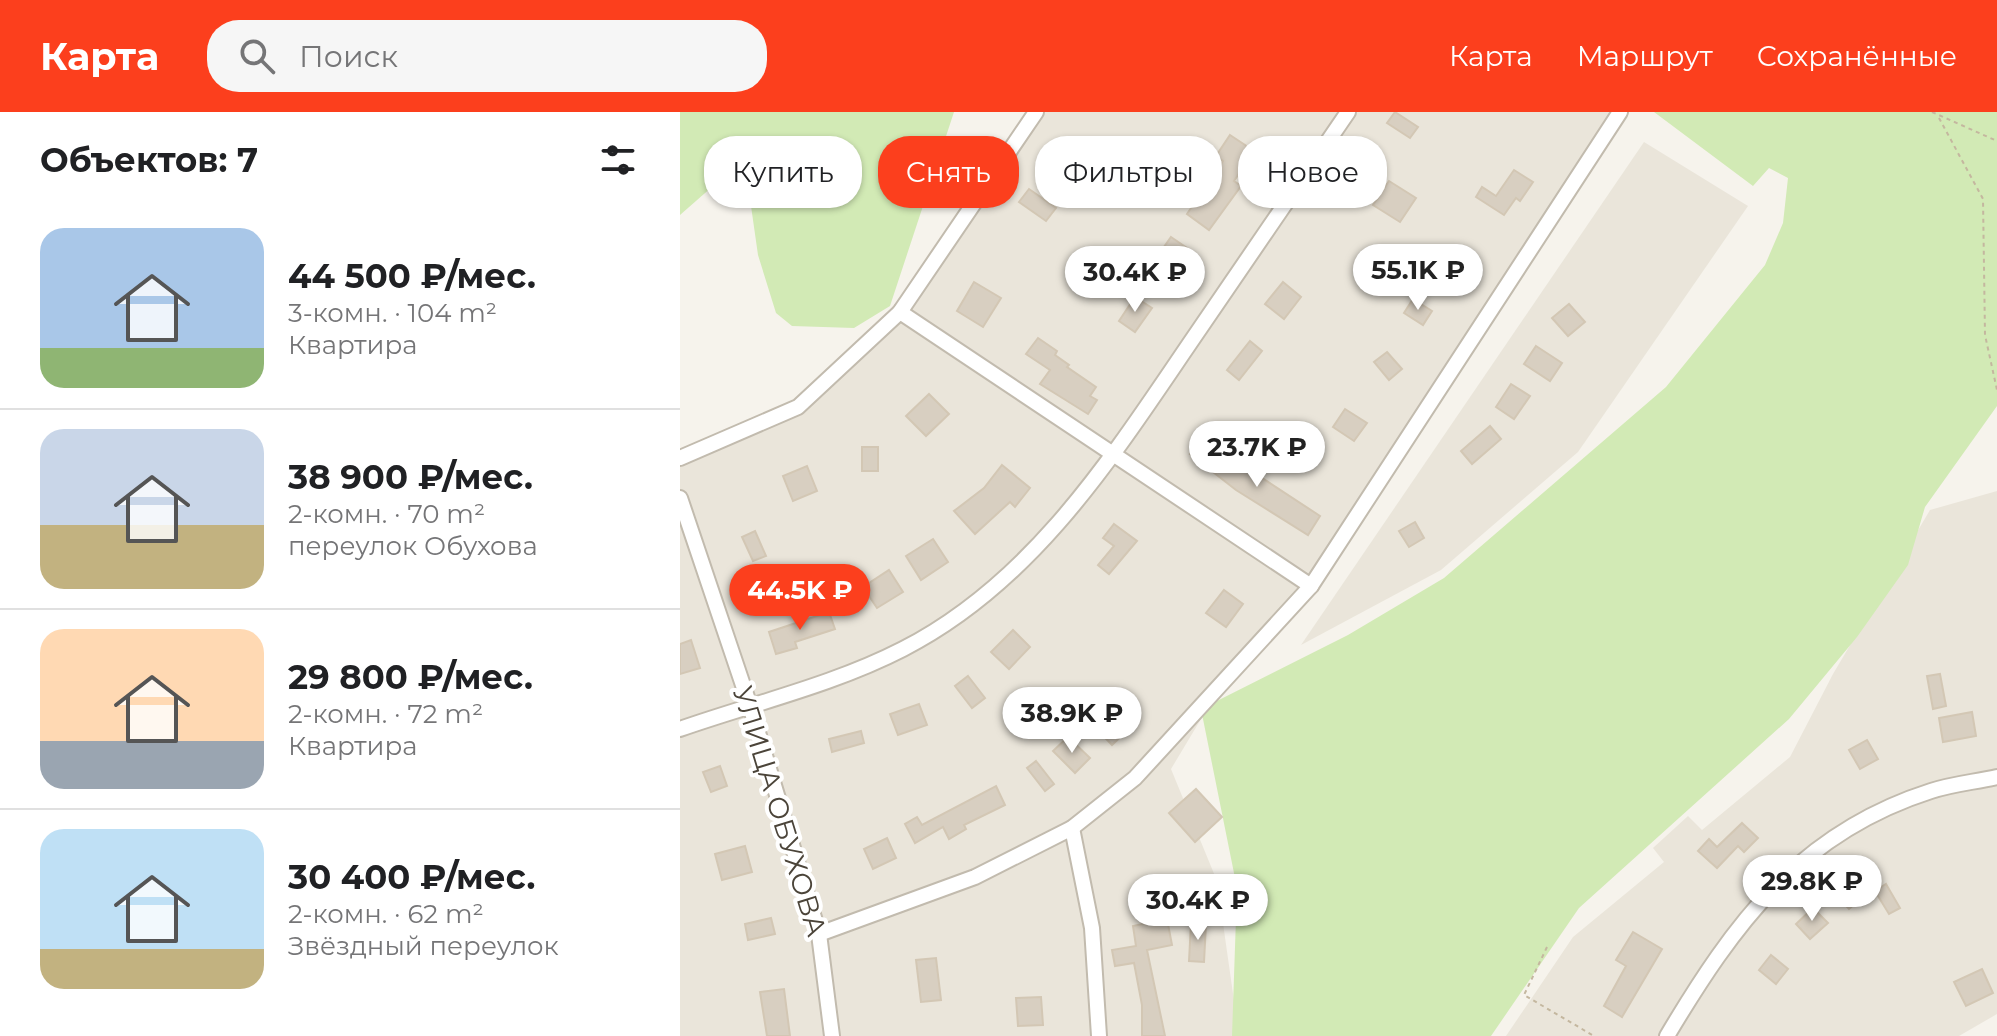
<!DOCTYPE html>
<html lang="ru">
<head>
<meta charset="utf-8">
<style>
	:root { --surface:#fff; --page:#f6f6f6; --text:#202124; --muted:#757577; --line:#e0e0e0; --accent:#fc3f1d }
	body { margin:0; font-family:Montserrat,sans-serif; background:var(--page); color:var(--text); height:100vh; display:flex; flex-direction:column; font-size:30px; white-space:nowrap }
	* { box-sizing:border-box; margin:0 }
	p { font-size:26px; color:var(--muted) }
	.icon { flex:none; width:44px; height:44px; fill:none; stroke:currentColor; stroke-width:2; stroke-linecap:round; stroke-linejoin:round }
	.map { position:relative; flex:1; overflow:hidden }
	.drawer { display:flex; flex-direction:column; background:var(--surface); width:680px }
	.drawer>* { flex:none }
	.hud { position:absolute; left:24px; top:24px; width:760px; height:72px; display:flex; gap:16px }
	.price { position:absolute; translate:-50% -68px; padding:0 18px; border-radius:28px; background:#fff; color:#222; font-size:26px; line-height:52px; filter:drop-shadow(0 2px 4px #0008) }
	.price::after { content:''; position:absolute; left:50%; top:48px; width:24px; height:18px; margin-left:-12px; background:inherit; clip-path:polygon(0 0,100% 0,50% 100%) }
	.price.on { background:var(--accent); color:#fff }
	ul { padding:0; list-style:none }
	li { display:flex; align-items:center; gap:24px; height:200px; padding:0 40px }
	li+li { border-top:2px solid var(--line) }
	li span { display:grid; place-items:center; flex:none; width:224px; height:160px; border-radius:24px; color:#555 }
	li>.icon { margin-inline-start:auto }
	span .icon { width:96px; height:96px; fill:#fffc; stroke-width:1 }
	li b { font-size:34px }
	h2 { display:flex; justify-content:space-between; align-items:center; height:96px; padding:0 40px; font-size:34px }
	.chip { padding:0 28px; border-radius:32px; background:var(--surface); box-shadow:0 2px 6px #0004; font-size:28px; line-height:72px }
	.chip.on { background:var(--accent); color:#fff }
	header { display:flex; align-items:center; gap:48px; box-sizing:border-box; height:112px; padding:0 40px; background:var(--accent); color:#fff }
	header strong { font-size:38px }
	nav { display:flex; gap:44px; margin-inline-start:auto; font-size:28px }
	.search { width:560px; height:72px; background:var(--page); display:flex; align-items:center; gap:20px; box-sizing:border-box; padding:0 28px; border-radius:32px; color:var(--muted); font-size:30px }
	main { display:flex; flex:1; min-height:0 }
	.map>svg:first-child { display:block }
	.residential { fill:#eae5da }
	.green { fill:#d2eab5 }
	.building { fill:#d8cfc1; stroke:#d3c7b4; stroke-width:2 }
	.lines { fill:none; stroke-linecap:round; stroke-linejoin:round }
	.minor-casing { stroke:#c2bbae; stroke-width:18 }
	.path { stroke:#c4b79f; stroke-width:2; stroke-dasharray:4 4; stroke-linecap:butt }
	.minor { stroke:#fff; stroke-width:14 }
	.labels { text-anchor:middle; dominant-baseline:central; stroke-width:8; stroke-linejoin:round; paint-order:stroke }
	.street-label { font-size:28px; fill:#4b4439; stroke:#fff }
</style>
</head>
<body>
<header>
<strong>Карта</strong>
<div class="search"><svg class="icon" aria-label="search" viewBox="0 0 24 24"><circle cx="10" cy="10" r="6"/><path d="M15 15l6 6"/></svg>Поиск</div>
<nav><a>Карта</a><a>Маршрут</a><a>Сохранённые</a></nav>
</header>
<main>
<section class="drawer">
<h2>Объектов: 7<svg class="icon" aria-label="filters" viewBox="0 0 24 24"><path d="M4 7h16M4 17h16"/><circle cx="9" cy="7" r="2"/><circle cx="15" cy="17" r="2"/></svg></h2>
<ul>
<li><span style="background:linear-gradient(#a9c7e8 75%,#8fb573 0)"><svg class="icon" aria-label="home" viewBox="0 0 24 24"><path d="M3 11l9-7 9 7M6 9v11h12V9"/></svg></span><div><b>44 500 ₽/мес.</b><p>3-комн. · 104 m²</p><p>Квартира</p></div></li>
<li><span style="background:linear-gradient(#c9d6e8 60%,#c2b280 0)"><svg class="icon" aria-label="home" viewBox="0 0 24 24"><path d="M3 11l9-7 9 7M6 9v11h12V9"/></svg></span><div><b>38 900 ₽/мес.</b><p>2-комн. · 70 m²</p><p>переулок Обухова</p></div></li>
<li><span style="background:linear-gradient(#ffd9b3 70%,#9aa5b1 0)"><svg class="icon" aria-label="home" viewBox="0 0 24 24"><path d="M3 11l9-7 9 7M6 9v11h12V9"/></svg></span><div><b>29 800 ₽/мес.</b><p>2-комн. · 72 m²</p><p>Квартира</p></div></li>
<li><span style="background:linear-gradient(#bfe0f5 75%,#c2b280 0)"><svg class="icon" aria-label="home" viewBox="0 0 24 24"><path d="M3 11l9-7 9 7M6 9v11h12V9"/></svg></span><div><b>30 400 ₽/мес.</b><p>2-комн. · 62 m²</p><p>Звёздный переулок</p></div></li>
</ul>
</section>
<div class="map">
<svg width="1317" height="924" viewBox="0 0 1317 924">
	<rect width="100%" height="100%" fill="#f6f3ec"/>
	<g class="residential">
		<path d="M 348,0 L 931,0 L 624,471 L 551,557 L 491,657 L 537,769 L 559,924 L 0,924 L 0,340 L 111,291 L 213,197 Z"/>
		<path d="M 964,30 L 1068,94 L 898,340 L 761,458 L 621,533 Z"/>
		<path d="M 1317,379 L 1317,902 L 1279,924 L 826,924 L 893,825 L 984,750 L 973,736 L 1008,704 L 1022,718 L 1110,645 L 1153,562 L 1250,398 Z"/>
	</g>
	<g class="green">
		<path d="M 0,0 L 274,0 L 210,194 L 174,216 L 112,214 L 96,201 L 78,143 L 69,80 L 62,66 L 49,60 L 0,103 Z"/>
		<path d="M 974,0 L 1317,0 L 1317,294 L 1245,395 L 1228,453 L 1177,525 L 1109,607 L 899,796 L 811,924 L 552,924 L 557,776 L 521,597 L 668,523 L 764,466 L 986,275 L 1085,153 L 1103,111 L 1108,66 L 1089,56 L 1073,74 Z"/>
	</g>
	<g class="building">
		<path d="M 715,0 L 738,15 L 730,26 L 707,11 Z"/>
		<path d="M 550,23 L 574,39 L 554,69 L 561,74 L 529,118 L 507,102 L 543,49 L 536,44 Z"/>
		<path d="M 393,36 L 412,45 L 394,83 L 375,74 Z"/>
		<path d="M 834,58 L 853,70 L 840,89 L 836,86 L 824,103 L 796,85 L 802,75 L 816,84 Z"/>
		<path d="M 709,69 L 736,86 L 720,110 L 693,93 Z"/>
		<path d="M 349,77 L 376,96 L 366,109 L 339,90 Z"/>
		<path d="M 491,125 L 510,138 L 489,168 L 470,155 Z"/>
		<path d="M 294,170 L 321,186 L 303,215 L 277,199 Z"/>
		<path d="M 603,170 L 621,185 L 604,207 L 585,192 Z"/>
		<path d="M 455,185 L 472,196 L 455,220 L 439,209 Z"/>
		<path d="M 733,187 L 752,199 L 743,213 L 724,201 Z"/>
		<path d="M 889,192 L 905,210 L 888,224 L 872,206 Z"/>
		<path d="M 358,226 L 377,239 L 375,243 L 389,253 L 387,255 L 416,275 L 410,284 L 417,288 L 408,302 L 360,272 L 370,258 L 346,242 Z"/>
		<path d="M 570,229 L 582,239 L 559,268 L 547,258 Z"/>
		<path d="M 856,234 L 882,251 L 870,269 L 844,252 Z"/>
		<path d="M 707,240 L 722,257 L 709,268 L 694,250 Z"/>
		<path d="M 831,272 L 850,284 L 834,307 L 816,295 Z"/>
		<path d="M 249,282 L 269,302 L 246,324 L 226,304 Z"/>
		<path d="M 665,297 L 687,311 L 674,329 L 653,315 Z"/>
		<path d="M 810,314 L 821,327 L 792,352 L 781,339 Z"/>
		<path d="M 520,330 L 540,346 L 544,341 L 640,404 L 628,423 L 556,378 L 510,342 Z"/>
		<rect x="182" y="335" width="16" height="24"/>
		<path d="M 322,353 L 350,376 L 335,395 L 330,390 L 295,422 L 274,399 L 304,376 Z"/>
		<path d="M 127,354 L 137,379 L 113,389 L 103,364 Z"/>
		<path d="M 735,410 L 744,426 L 729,435 L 719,419 Z"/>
		<path d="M 434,412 L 457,429 L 429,462 L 418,453 L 434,434 L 423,426 Z"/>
		<path d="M 75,419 L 86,444 L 73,449 L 62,425 Z"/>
		<path d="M 253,427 L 268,450 L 241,468 L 226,444 Z"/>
		<path d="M 209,458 L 223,480 L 197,496 L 183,475 Z"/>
		<path d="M 544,478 L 563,492 L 546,515 L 526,501 Z"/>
		<path d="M 149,500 L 155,517 L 115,530 L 117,536 L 96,542 L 89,520 Z"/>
		<path d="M 333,518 L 350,535 L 329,557 L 311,540 Z"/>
		<path d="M 11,528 L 20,556 L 0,562 L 0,532 Z"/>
		<path d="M 1260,562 L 1266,594 L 1253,597 L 1247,564 Z"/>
		<path d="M 288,564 L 305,586 L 292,596 L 275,574 Z"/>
		<path d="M 239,592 L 247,613 L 218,623 L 210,602 Z"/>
		<path d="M 433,597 L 451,615 L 432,633 L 414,614 Z"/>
		<path d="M 1292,600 L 1296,624 L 1263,630 L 1259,606 Z"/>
		<path d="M 181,619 L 184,631 L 152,640 L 149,627 Z"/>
		<path d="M 388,625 L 410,646 L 395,661 L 373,639 Z"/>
		<path d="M 1187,628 L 1198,647 L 1180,657 L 1169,638 Z"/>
		<path d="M 356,649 L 374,672 L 365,679 L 347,656 Z"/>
		<path d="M 40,654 L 47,674 L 31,680 L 23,660 Z"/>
		<path d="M 316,674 L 325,693 L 284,713 L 286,717 L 269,727 L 263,715 L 235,731 L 225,712 L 237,705 L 242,713 Z"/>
		<path d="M 516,677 L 542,705 L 515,730 L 489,701 Z"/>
		<path d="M 1062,711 L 1078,726 L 1064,740 L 1058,734 L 1037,756 L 1018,739 L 1029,727 L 1037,735 Z"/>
		<path d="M 207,726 L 216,746 L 193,757 L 184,737 Z"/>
		<path d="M 65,734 L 72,760 L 42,768 L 35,742 Z"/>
		<path d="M 1172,770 L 1185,784 L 1169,797 L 1157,784 Z"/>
		<path d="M 1206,772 L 1220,796 L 1209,802 L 1195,779 Z"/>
		<path d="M 1133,796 L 1148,811 L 1130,827 L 1116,812 Z"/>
		<path d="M 91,806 L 95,822 L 68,828 L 65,812 Z"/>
		<path d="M 487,807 L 492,833 L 467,838 L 485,924 L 462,924 L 462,893 L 454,851 L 435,854 L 432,838 L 456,834 L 453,814 Z"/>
		<path d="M 511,811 L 526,812 L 524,850 L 509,849 Z"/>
		<path d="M 953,820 L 982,837 L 942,905 L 924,894 L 946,854 L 936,848 Z"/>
		<path d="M 1091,843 L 1108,857 L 1096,872 L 1079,858 Z"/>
		<path d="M 256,846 L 261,888 L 241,890 L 236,848 Z"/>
		<path d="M 1302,857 L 1313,881 L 1286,894 L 1274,870 Z"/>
		<path d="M 104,877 L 110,924 L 87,924 L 80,880 Z"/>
		<path d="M 361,885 L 363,913 L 338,914 L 336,886 Z"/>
	</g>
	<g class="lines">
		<defs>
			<g id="minor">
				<path d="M 220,200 L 631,474"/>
				<path d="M 0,346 L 118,295 L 220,200 L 356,0"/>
				<path d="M 0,386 L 70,594 L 139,822 L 152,924"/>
				<path d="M 0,617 C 74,591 153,573 223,537 C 352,471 431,347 510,231 C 563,154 615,77 668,0"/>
				<path d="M 392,716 L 412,816 L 419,924"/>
				<path d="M 139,822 L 295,765 L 392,716 L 455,666 L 631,474 L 940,0"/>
				<path d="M 987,924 C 1054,812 1119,721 1251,679 C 1272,672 1295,670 1317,665"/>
			</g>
		</defs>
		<use href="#minor" class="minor-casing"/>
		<g class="path">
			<path d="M 1252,0 L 1317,29"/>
			<path d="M 1259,6 L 1303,87 L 1305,223 L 1317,278"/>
			<path d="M 867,835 L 844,883 L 914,924"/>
		</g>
		<use href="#minor" class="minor"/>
	</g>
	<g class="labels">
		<g class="street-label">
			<text transform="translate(100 699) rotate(73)">УЛИЦА ОБУХОВА</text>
		</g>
	</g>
</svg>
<b class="price" style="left:738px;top:200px">55.1K ₽</b>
<b class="price" style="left:455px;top:202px">30.4K ₽</b>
<b class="price" style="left:577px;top:377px">23.7K ₽</b>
<b class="price on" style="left:120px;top:520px">44.5K ₽</b>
<b class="price" style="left:392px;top:643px">38.9K ₽</b>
<b class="price" style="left:1132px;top:811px">29.8K ₽</b>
<b class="price" style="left:518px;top:830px">30.4K ₽</b>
<div class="hud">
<a class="chip">Купить</a>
<a class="chip on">Снять</a>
<a class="chip">Фильтры</a>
<a class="chip">Новое</a>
</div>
</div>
</main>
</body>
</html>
